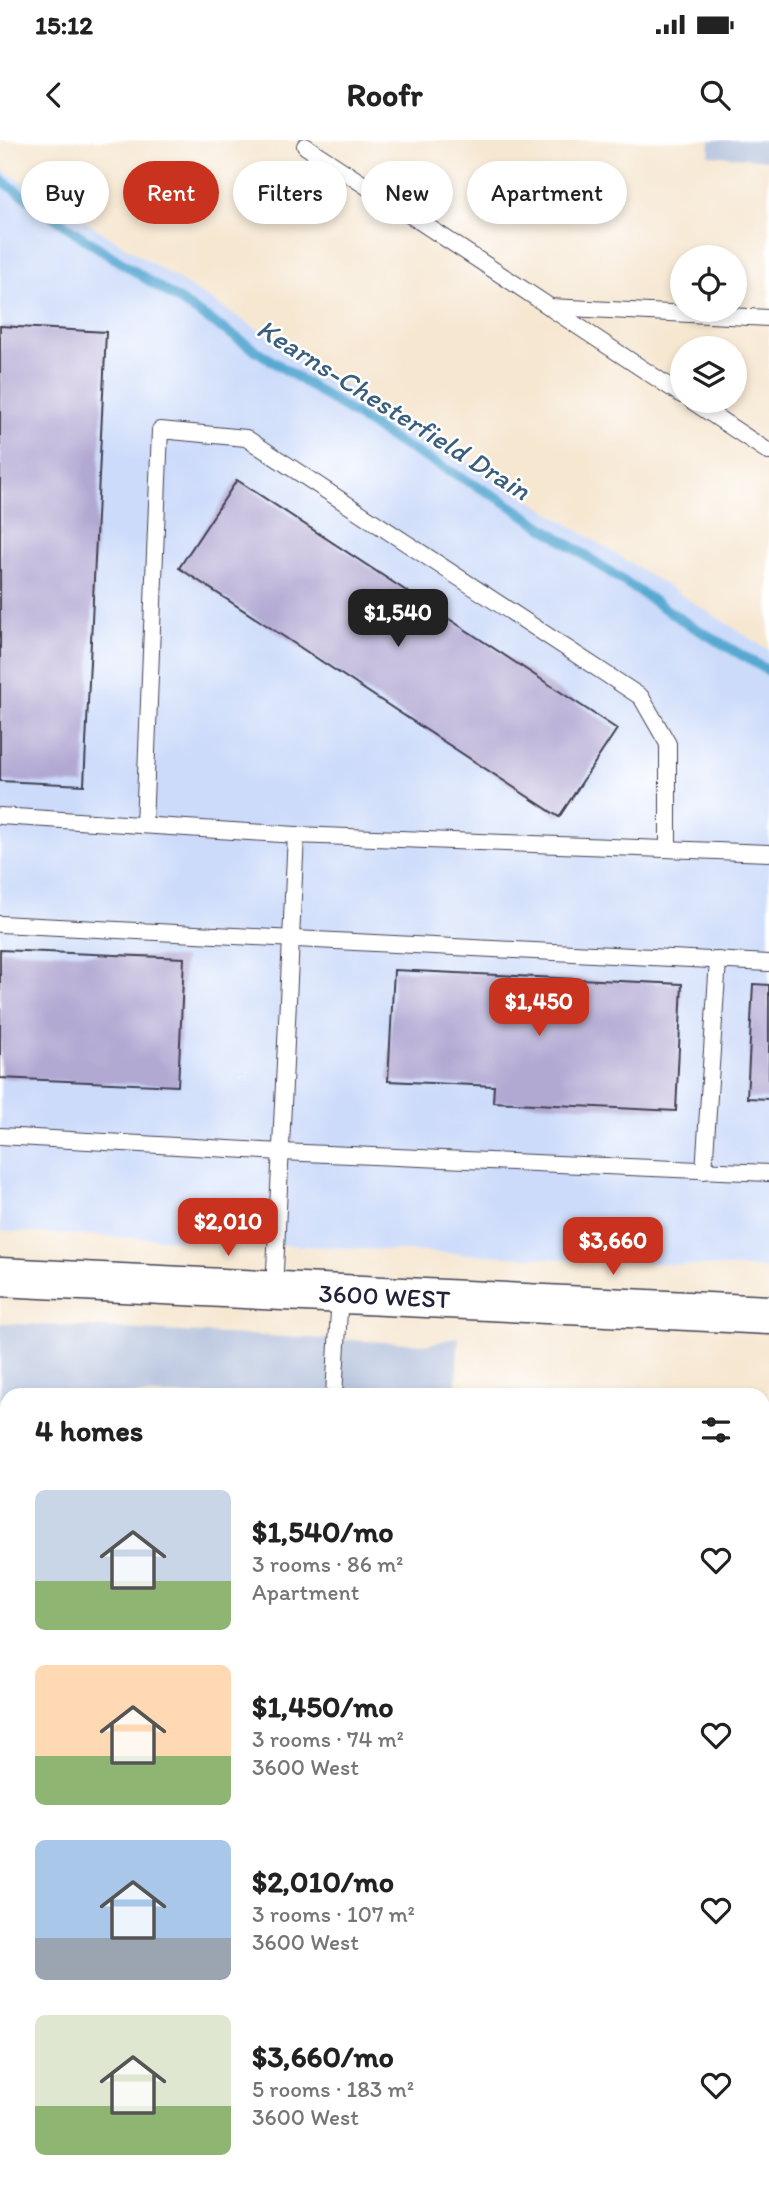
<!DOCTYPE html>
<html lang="en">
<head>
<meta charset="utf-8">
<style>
	:root { --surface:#fff; --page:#f2f2f2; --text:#222; --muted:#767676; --accent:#c8321e }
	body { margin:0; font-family:Itim,sans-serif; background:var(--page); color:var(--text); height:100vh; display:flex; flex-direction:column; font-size:26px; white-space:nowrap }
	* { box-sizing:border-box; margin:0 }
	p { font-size:23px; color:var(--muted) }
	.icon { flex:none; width:38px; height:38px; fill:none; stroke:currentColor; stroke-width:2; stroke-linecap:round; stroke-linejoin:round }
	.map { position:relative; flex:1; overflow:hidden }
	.panel { position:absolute; left:0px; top:1248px; width:770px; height:800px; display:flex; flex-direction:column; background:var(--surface); border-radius:21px 21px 0 0; box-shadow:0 4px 10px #0003 }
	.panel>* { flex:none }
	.banner { position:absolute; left:21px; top:21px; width:728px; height:63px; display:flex; gap:14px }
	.buttons { position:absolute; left:670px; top:105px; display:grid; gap:14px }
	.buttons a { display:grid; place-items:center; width:77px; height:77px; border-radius:50%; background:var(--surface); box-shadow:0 4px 10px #0003; font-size:35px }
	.price { position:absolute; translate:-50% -60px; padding:0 16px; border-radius:14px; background:var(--accent); color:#fff; font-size:23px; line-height:46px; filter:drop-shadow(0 2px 4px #0008) }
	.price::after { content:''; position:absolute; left:50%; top:42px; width:21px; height:16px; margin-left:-10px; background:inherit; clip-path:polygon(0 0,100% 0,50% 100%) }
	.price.on { background:#222; color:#fff }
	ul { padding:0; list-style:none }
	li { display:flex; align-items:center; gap:21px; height:175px; padding:0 35px }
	li span { display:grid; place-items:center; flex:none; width:196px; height:140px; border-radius:10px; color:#555 }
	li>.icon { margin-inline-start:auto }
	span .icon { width:84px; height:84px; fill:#fffc; stroke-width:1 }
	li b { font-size:30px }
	h2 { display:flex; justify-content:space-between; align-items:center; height:84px; padding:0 35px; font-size:30px }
	.chip { padding:0 24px; border-radius:32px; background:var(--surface); box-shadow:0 4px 10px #0003; font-size:24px; line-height:63px }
	.chip.on { background:var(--accent); color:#fff }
	.status { display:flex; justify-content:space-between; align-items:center; height:49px; padding:0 35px; background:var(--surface); direction:ltr }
	.status svg { height:19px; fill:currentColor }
	header { display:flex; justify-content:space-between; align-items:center; height:91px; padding:0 35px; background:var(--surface); font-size:32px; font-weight:700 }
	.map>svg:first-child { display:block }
	.built { fill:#ccdbfa }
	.industrial { fill:#b8c5de }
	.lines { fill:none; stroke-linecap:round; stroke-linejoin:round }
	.stream { stroke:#56a8d1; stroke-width:10 }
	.building { fill:#b2a9d3 }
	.service-casing { stroke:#424052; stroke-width:18 }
	.tertiary-casing { stroke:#424052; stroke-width:41 }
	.service { stroke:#fff; stroke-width:16 }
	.tertiary { stroke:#fff; stroke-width:38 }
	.labels { text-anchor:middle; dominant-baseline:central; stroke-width:5; stroke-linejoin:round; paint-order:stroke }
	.street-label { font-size:26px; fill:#22223b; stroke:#fff }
	.water-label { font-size:28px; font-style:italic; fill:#395e7e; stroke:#fff }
</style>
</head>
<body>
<div class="status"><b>15:12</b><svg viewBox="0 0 49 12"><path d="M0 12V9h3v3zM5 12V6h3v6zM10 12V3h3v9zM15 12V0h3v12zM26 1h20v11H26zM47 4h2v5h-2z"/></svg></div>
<header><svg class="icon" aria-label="back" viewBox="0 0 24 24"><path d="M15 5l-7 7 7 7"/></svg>Roofr<svg class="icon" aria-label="search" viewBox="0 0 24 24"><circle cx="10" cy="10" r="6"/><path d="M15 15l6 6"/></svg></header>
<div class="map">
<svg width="769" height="2047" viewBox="0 0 769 2047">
	<rect width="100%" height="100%" fill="#fff"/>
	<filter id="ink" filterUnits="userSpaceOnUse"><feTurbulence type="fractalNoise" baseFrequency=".0143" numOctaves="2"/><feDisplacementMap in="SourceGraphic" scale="14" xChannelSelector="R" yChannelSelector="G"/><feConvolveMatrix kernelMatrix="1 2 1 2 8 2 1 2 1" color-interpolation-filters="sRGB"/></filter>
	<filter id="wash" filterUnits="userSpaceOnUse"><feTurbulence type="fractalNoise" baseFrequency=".00686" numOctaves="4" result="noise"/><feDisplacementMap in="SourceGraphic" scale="28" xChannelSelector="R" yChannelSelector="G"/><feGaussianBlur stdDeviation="1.57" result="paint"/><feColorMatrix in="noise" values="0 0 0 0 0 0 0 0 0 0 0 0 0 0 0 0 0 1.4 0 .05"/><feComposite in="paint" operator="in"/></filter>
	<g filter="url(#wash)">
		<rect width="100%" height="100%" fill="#f6e7d1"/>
		<path class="built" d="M 0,28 L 769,510 L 769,1129 L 0,1091 Z"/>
		<g class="industrial">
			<path d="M 710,0 L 769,0 L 769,20 L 709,15 Z"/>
			<path d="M 0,1183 L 428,1204 L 459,1197 L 455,1255 L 7,1255 L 7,2040 L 399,2041 L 398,2047 L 0,2047 Z"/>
		</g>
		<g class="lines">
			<path class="stream" d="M 0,39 L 82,97 L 392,299 L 502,360 L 685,482 L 769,531"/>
		</g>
		<g id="blocks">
			<g class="building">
				<path d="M 0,186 L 106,192 L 84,645 L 0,641 Z"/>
				<path d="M 237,340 L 617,589 L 559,677 L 179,428 Z"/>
				<path d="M 0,810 L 184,818 L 178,946 L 0,938 Z"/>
				<path d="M 394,830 L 682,844 L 676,971 L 493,962 L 494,946 L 388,941 Z"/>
				<path d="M 753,844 L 769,845 L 769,959 L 747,958 Z"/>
				<path d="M 763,1300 L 769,1300 L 769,1354 L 763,1355 Z"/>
				<rect x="763" y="1376" width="6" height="35"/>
				<rect x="763" y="1449" width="6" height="35"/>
				<rect x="763" y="1504" width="6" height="55"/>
				<path d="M 460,2040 L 513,2040 L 512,2047 L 459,2047 Z"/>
				<path d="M 532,2040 L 567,2040 L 566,2047 L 532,2047 Z"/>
				<path d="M 660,2040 L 715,2040 L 714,2047 L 659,2047 Z"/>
			</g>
		</g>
	</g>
	<g filter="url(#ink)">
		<use href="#blocks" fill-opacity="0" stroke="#424052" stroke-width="2"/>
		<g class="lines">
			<defs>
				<g id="service">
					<path d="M 305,6 L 550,167 L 769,178"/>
					<path d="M 552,169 L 682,255"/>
					<path d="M 692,261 L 769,312"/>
					<path d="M 0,676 L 296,695"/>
					<path d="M 144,685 L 160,290 L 246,298 L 641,557 L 668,604 L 668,709"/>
					<path d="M 0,784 L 769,823"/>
					<path d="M 0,996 L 281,1012 L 769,1033"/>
					<path d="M 704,1031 L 718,820"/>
					<path d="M 274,1151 L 296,695 L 769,713"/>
					<path d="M 334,1255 L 340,1154"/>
					<path d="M 0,1289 L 7,1289"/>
					<path d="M 763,1432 L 769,1432"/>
					<path d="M 0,1439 L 7,1439"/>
					<path d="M 763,1666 L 769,1664"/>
					<path d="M 0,1811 L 7,1811"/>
					<path d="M 78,2040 L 79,2043 L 94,2047"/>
					<path d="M 335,2047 L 339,2040"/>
					<path d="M 589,2047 L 590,2040"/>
				</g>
				<g id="tertiary">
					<path id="s1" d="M 0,1137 L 769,1175"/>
				</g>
			</defs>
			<use href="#service" class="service-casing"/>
			<use href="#tertiary" class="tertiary-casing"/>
			<use href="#service" class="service"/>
			<use href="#tertiary" class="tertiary"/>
		</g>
	</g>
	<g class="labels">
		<g class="street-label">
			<text stroke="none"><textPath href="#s1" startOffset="385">3600 WEST</textPath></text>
		</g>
		<g class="water-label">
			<text transform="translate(394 269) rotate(32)">Kearns-Chesterfield Drain</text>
		</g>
	</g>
</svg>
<div class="buttons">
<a><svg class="icon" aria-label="locate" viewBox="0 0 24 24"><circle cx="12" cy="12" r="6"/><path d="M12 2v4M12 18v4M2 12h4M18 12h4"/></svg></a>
<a><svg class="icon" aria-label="layers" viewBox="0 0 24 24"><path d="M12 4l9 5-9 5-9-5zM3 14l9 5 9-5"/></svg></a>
</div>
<b class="price on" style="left:398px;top:509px">$1,540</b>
<b class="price" style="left:539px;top:898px">$1,450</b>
<b class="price" style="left:228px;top:1118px">$2,010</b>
<b class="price" style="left:613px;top:1137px">$3,660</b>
<div class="banner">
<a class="chip">Buy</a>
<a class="chip on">Rent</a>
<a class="chip">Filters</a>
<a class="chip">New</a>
<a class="chip">Apartment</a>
</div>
<section class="panel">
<h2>4 homes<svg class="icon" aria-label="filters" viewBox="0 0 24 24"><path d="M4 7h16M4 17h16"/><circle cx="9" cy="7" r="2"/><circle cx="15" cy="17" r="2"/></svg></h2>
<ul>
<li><span style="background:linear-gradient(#c9d6e8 65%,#8fb573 0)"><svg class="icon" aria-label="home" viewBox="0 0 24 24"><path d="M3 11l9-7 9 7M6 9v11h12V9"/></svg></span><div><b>$1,540/mo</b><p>3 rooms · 86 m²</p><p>Apartment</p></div><svg class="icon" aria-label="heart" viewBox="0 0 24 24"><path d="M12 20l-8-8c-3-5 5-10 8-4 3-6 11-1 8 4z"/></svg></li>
<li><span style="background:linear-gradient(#ffd9b3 65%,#8fb573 0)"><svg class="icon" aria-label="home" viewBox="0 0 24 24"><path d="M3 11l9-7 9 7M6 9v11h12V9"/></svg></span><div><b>$1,450/mo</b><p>3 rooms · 74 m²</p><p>3600 West</p></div><svg class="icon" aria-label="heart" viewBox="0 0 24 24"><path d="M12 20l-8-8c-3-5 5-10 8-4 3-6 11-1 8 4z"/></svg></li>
<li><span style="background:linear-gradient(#a9c7e8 70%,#9aa5b1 0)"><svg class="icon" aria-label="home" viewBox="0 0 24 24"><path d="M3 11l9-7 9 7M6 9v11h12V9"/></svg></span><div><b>$2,010/mo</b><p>3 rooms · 107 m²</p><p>3600 West</p></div><svg class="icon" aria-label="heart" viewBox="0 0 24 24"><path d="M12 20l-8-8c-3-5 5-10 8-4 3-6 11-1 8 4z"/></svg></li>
<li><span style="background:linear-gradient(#dfe7d0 65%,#8fb573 0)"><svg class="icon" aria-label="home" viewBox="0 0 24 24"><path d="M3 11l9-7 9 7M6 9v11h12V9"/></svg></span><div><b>$3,660/mo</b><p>5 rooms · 183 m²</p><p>3600 West</p></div><svg class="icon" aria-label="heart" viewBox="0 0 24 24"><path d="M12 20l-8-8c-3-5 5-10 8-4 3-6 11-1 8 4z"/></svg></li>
</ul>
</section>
</div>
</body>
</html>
